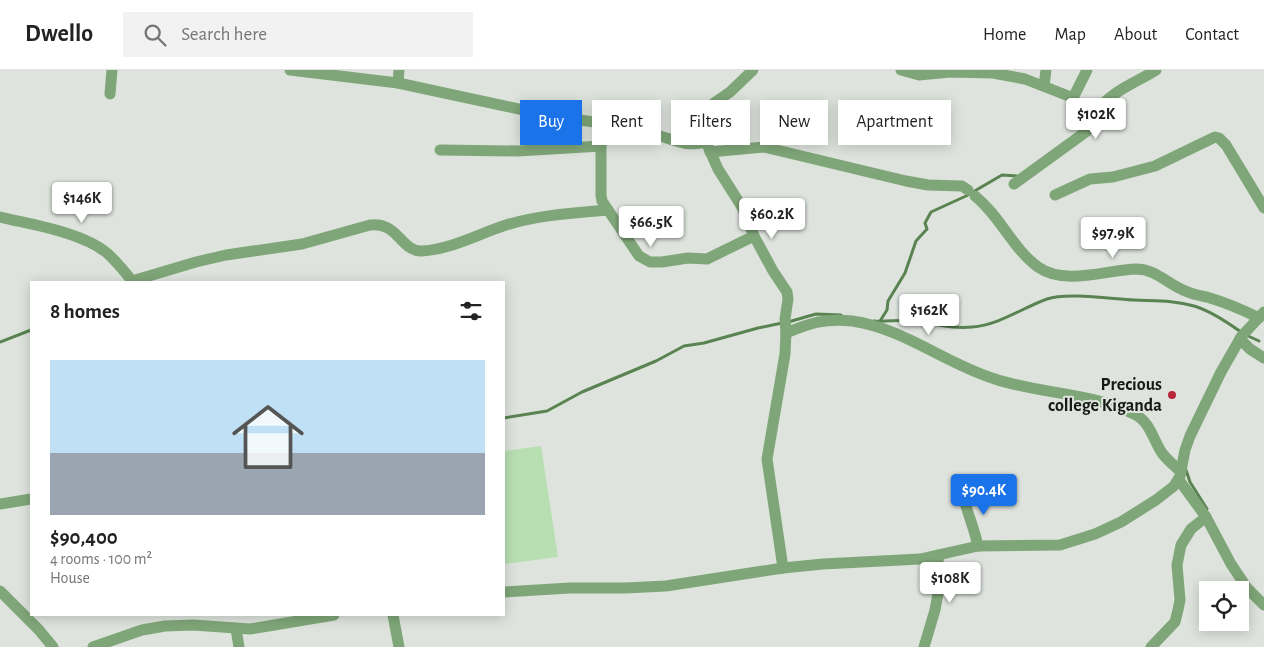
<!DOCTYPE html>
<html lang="en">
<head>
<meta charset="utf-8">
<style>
	:root { --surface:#fff; --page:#f2f2f2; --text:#222; --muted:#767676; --line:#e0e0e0; --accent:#1a73e8 }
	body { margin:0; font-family:"Alegreya Sans",sans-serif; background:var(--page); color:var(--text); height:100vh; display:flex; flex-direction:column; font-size:19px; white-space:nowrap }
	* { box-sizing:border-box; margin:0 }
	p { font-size:16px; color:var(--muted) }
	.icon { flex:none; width:28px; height:28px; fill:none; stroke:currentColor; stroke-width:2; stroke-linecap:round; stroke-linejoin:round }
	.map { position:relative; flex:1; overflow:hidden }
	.side { position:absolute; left:30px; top:211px; width:475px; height:335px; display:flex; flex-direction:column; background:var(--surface); border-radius:0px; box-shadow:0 2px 12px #0003 }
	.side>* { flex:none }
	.hud { position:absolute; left:520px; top:30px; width:475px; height:45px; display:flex; gap:10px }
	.tools { position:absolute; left:1199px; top:511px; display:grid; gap:10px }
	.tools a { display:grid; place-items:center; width:50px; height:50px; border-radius:0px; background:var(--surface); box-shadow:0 2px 12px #0003; font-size:25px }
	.price { position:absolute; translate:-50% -42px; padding:0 11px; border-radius:5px; background:#fff; color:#222; font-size:16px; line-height:32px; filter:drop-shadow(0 1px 2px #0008) }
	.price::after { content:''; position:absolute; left:50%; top:30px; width:15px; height:11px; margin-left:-8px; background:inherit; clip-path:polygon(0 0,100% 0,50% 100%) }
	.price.current { background:var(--accent); color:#fff }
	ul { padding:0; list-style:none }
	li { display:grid; align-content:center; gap:10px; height:265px; padding:0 20px }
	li+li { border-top:1px solid var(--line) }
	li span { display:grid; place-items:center; height:155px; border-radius:0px; color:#555 }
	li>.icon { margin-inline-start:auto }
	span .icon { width:90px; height:90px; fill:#fffc; stroke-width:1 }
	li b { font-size:21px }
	h2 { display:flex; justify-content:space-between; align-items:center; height:60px; padding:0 20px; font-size:21px }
	.tag { padding:0 18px; border-radius:0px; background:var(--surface); box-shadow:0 2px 12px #0003; font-size:18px; line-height:45px }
	.tag.current { background:var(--accent); color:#fff }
	header { display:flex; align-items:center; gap:30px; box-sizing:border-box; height:70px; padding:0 25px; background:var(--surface); border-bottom:1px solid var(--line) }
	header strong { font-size:24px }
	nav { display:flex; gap:28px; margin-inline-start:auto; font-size:18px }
	.search { width:350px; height:45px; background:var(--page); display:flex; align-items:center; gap:12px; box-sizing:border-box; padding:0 18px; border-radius:0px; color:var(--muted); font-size:19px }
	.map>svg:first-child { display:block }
	.green { fill:#b8dfb1 }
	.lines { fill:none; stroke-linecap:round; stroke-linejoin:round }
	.stream { stroke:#598351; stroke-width:3 }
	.minor { stroke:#7fa678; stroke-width:11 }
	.poi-dot { fill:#b8263a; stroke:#dee4dd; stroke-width:2 }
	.labels { text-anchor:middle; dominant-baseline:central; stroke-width:4; stroke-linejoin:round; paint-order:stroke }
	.poi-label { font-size:18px; font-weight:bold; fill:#171916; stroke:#dee4dd; text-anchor:end }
</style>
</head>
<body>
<header>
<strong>Dwello</strong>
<div class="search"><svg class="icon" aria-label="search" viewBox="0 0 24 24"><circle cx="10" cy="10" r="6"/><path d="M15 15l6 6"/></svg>Search here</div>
<nav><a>Home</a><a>Map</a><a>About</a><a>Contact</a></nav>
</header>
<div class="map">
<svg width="1264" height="577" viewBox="0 0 1264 577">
	<rect width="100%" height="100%" fill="#dee4dd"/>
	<path class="green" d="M 541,376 L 558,487 L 504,494 L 504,381 Z"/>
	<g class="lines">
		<g class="stream">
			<path d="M 874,251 C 888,252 902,249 916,251 C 935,254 953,259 972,257 C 999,255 1022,238 1047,229 C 1067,222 1112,229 1134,230 C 1155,231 1174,230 1194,236 C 1211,241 1227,252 1241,262"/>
			<path d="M 880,251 L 887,240 L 888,231 L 905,203 L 916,171 L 927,159 L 925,153 L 931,142 L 966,126 L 1002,105 L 1017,106"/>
			<path d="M 788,252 L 816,244 L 841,245"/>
			<path d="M 1246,265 L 1259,271"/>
			<path d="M 0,272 L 31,260"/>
			<path d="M 504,348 L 547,341 L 582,322 L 656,291 L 684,276 L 704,273 L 758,258 L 782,253"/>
			<path d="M 1186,400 L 1190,412 L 1207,439"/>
		</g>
		<g class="minor">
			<path d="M 290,0 L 398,13 L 551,46 L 601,53 L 601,125 L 602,131 L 639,186 L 650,192 L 662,192 L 688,188 L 707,189 L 754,166"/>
			<path d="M 901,0 L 919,5 L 950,2 L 993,3 L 1025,9 L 1071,27 L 1074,26 L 1087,0"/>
			<path d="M 398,13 L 399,0"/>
			<path d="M 1044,16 L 1046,0"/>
			<path d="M 110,24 L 112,0"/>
			<path d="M 601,53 C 621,58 640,62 660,66 C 677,71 688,77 706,72 L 718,99 L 742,137 L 754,166 L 773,201 L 787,222 L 788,229 L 785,249 L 786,263 L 785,284 L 767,389 L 783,498"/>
			<path d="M 706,72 L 701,46 L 704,40 L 730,22 L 753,0"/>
			<path d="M 440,80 L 518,81 L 601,76"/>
			<path d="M 710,82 L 764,77 L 906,111 L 928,115 L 962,116 L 968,120"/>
			<path d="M 1014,114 L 1087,61 C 1094,54 1094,44 1100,37 C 1116,19 1137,12 1156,0"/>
			<path d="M 1055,125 L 1090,109 L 1113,107 L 1155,96 L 1215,67 L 1219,68 L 1226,75 L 1264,138"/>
			<path d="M 975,126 C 1000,146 1013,179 1038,197 C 1065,216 1106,200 1136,199 C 1157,199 1169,216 1188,222 C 1195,225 1202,226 1210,228 C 1227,233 1243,240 1259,248"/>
			<path d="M 0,147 C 33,155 81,162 107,183 C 117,192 125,202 133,212"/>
			<path d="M 132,211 L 196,192 L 226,185 L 302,174 L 370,155 C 398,151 401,182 422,181 C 452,179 478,164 506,155 C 539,145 574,143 608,140"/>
			<path d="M 786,263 C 810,253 825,248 852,251 C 903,258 946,294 995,309 C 1040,324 1090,322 1134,344 C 1150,351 1153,370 1162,383 C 1167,390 1175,396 1181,402"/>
			<path d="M 1240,269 L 1250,279 L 1264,288"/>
			<path d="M 1179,410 L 1206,447 L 1231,494 L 1247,518 L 1264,535"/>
			<path d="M 962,421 C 966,440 974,457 978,476"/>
			<path d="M 0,434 L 31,429"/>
			<path d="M 0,521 L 39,560 L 53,577"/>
			<path d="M 504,522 L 570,518 L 625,518 L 666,516 L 783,498 L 823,494 L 920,489 L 978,476 L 1060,475 L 1095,464 L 1121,452 L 1156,430 L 1174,416 L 1180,406 L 1185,380 L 1190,366 L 1221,302 L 1241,267 L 1264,242"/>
			<path d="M 393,545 L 399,577"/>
			<path d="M 236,559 L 239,577"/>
			<path d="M 93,577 L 142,560 L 165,556 L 193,555 L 250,559 L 334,545"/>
			<path d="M 924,577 L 935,540 L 939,518 L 938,485"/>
			<path d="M 1151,577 L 1175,552 L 1178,540 L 1180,530 L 1177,495 L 1181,475 L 1191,459 L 1206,447"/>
		</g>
	</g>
	<circle class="poi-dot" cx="1172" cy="325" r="5"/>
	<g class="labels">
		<g class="poi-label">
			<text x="1162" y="315">Precious<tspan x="1162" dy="21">college Kiganda</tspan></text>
		</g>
	</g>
</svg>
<div class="tools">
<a><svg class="icon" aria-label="locate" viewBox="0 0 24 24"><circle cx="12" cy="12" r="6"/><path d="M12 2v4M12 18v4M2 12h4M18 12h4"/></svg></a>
</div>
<b class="price" style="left:1096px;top:70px">$102K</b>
<b class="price" style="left:82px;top:154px">$146K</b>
<b class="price" style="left:772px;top:170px">$60.2K</b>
<b class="price" style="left:651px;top:178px">$66.5K</b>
<b class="price" style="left:1113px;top:189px">$97.9K</b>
<b class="price" style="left:929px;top:266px">$162K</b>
<b class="price current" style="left:984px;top:446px">$90.4K</b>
<b class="price" style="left:950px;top:534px">$108K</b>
<div class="hud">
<a class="tag current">Buy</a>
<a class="tag">Rent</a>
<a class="tag">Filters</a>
<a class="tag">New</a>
<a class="tag">Apartment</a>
</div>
<section class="side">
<h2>8 homes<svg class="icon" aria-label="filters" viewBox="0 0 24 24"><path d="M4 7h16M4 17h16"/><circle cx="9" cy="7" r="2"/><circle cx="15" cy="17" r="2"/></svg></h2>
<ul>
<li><span style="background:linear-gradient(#bfe0f5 60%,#9aa5b1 0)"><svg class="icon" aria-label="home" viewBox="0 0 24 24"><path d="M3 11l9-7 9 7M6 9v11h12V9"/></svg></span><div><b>$90,400</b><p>4 rooms · 100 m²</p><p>House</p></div></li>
</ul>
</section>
</div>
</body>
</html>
